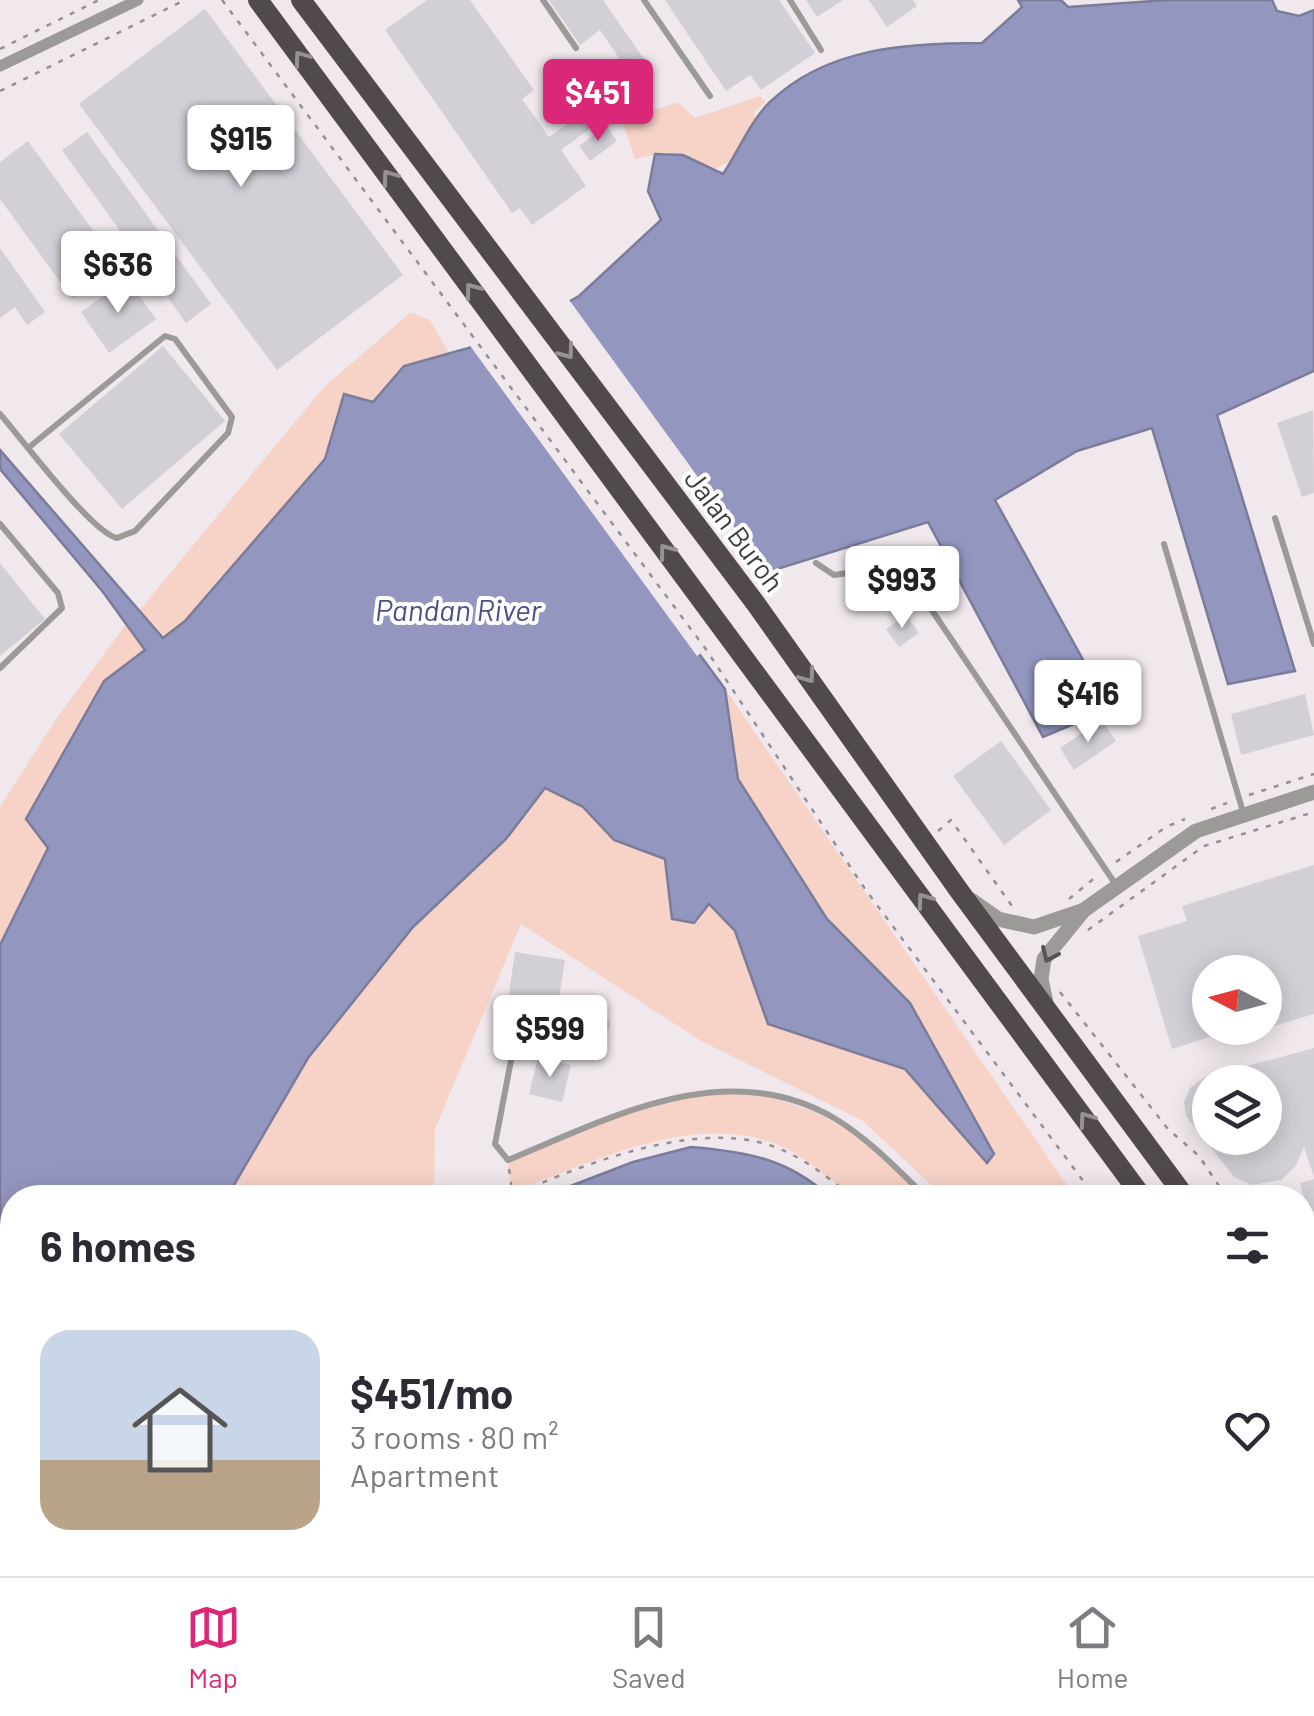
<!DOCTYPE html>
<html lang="en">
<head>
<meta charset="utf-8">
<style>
	:root { --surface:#fff; --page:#f2f2f3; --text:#2b2b33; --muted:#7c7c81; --line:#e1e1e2; --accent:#db2777 }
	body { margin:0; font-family:Barlow,sans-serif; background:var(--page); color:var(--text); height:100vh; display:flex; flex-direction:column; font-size:38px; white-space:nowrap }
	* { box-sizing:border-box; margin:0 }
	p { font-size:32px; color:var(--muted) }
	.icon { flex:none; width:55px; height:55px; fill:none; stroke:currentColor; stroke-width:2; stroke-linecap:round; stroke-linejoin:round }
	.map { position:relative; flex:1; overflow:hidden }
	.details { position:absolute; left:0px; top:1185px; width:1315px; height:392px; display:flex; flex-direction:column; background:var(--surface); border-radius:40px 40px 0 0; box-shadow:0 5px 25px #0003 }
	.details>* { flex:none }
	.needle { width:65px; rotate:276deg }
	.controls { position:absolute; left:1192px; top:955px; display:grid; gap:20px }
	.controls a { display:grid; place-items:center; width:90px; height:90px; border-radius:50%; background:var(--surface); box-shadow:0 5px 25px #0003; font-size:50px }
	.price { position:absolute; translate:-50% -85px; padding:0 22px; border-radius:10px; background:#fff; color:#222; font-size:32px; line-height:65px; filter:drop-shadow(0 2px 5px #0008) }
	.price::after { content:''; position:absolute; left:50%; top:60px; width:30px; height:22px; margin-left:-15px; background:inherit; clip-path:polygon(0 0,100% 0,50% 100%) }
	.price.on { background:var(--accent); color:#fff }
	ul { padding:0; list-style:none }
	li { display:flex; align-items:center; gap:30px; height:250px; padding:0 40px }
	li+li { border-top:2px solid var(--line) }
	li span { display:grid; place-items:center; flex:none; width:280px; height:200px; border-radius:30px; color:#555 }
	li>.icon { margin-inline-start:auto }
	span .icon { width:120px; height:120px; fill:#fffc; stroke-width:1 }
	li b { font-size:42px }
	h2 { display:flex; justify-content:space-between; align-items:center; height:120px; padding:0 40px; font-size:42px }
	.tabs { display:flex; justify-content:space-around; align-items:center; height:140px; border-top:2px solid var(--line); background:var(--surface); font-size:28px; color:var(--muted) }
	.tabs a { display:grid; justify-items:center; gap:5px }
	.tabs .on { color:var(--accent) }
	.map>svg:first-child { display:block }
	.green { fill:#f7d3c7 }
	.water { fill:#9397c0; stroke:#7a7c99; stroke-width:2.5 }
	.pier { fill:#f0e8ed }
	.building { fill:#d2cfd6; fill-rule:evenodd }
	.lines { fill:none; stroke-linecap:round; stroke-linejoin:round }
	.path { stroke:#959093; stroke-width:2.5; stroke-dasharray:5 8; stroke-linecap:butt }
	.service { stroke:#9c9999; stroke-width:6 }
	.minor { stroke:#9c9999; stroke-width:11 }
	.tertiary { stroke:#9c9999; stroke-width:15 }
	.trunk { stroke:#514a4a; stroke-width:20 }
	.oneway { stroke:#979292 }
	.oneway2 { stroke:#565354 }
	.labels { text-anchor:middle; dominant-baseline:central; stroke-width:8; stroke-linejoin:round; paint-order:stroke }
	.street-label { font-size:28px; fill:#3e3c3d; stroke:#fff }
	.water-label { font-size:30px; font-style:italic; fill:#4c4f87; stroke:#fff }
</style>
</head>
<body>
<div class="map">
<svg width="1314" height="1576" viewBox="0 0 1314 1576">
	<rect width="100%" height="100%" fill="#f0e8ed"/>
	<g class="green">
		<path d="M 760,96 L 766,102 L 754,112 L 757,137 L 751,152 L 716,168 L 667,152 L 635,159 L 622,121 L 678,102 L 695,118 Z"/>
		<path d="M 410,313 L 430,320 L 449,353 L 404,366 L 373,402 L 344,394 L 325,459 L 185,621 L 162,638 L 138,612 L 323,388 Z"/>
		<path d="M 126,624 L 145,651 L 104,681 L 26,818 L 48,847 L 0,945 L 0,807 L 54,722 Z"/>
		<path d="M 725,689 L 1075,1197 L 944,1197 L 863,1121 L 701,1041 L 521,924 L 435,1129 L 434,1197 L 227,1198 L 308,1058 L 413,927 L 506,839 L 545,787 L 583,807 L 614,840 L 665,859 L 735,931 L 768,1024 L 905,1069 L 987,1163 L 910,1003 L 827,919 L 738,779 Z"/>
		<path d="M 731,1090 C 828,1106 857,1132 927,1197 C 908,1197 875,1204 858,1196 C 829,1184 808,1155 773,1143 C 688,1112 590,1164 511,1192 L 508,1160 L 679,1094 Z"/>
	</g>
	<g class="water">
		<path d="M 1018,0 L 1061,0 L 1068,7 L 1167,0 L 1272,0 L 1277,11 L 1299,16 L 1314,10 L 1314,371 L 1217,415 L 1295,671 L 1228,684 L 1152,428 L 1077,451 L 995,500 L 1110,709 L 1043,737 L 928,522 L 694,595 L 686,636 L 725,689 L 738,779 L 827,919 L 910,1003 L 994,1154 L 987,1163 L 905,1069 L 768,1024 L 735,931 L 709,904 L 694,923 L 672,919 L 665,859 L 614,840 L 583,807 L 545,788 L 506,839 L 413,927 L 308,1058 L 227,1197 L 12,1198 L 12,1565 L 322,1565 L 327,1576 L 0,1576 L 0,945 L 48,848 L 26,819 L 104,681 L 145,650 L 103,592 L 0,469 L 0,450 L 163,638 L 185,621 L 325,459 L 344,394 L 373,402 L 404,366 L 504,338 L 579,296 L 661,220 L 648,191 L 655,154 L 683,155 L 723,174 C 738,152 751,120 770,102 C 827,47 908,43 982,43 L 1022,7 Z"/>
		<path d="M 691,1147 C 747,1152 787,1158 830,1197 L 542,1197 L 633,1162 Z"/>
		<path d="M 425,1565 L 1232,1565 L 1243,1576 L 431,1576 Z"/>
	</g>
	<path class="pier" d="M 567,297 L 770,576 L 698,598 L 692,634 L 704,651 L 697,656 L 468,343 L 502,333 Z"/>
	<g class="building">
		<path d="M 427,0 L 470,0 L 534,90 L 522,99 L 549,137 L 592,106 L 602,120 L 561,150 L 586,186 L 532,225 L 520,208 L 512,213 L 385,30 Z"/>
		<path d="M 549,0 L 603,0 L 648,65 L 631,76 L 600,30 L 580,45 Z"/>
		<path d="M 665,0 L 779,0 L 815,53 L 761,90 L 750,75 L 726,91 Z"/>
		<path d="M 806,0 L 843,0 L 817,17 Z"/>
		<path d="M 869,0 L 913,0 L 917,6 L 887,27 Z"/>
		<path d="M 205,9 L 403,275 L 277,370 L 79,104 Z"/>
		<path d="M 606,126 L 617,141 L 590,161 L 579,146 Z"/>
		<path d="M 87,132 L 211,304 L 186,323 L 62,150 Z"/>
		<path d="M 28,141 L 121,269 L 72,298 L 0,199 L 0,162 Z"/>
		<path d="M 0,248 L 45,312 L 27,325 L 15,307 L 0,318 Z"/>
		<path d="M 127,279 L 156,319 L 109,353 L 81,312 Z"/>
		<path d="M 163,346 L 225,421 L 122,509 L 59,434 Z"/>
		<path d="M 1313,410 L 1314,493 L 1302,497 L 1277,423 Z"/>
		<path d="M 0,563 L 45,619 L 0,656 Z"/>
		<path d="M 906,615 L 919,633 L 899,647 L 886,629 Z"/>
		<path d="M 1305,694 L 1314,735 L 1241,755 L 1231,714 Z"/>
		<path d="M 1102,720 L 1116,741 L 1074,770 L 1060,748 Z"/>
		<path d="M 1001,741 L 1051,810 L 1004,845 L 953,776 Z"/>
		<path d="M 1314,865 L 1314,1014 L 1221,1042 L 1219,1034 L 1172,1049 L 1138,936 L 1187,921 L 1182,906 ZM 1210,972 L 1265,972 L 1265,1028 L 1210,1028 Z"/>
		<path d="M 515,952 L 565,960 L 557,1011 L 610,1020 L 609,1030 L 581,1026 L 576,1057 L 528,1050 L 535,1004 L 508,1000 Z"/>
		<path d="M 1314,1048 L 1314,1177 L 1304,1147 L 1295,1167 L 1281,1180 L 1252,1185 L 1234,1177 L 1186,1116 L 1184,1102 L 1190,1088 L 1203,1078 ZM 1210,1082 L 1265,1082 L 1272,1125 L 1266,1139 L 1253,1144 L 1238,1138 L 1210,1138 Z"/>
		<path d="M 538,1057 L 571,1065 L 562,1102 L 529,1094 Z"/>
		<path d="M 1314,1179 L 1314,1211 L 1308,1213 L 1300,1183 Z"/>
	</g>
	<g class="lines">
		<g class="path">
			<path d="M 222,0 L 705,648 L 865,889 L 1096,1198"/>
			<path d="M 0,49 L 99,0"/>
			<path d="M 0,91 L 185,0"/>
			<path d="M 1249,795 L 1314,774"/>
			<path d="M 1211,809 L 1227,803"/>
			<path d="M 938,831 L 951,820 L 1012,906"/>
			<path d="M 1116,862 L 1166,827 L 1185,819"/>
			<path d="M 1069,899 L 1097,876"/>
			<path d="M 1088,930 L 1204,846 L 1314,812"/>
			<path d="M 1060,992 L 1168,1129 L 1199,1156 L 1227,1198"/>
			<path d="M 509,1169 L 513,1198"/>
			<path d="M 507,1198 C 578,1166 692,1120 769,1145 C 801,1155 827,1177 854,1198"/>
			<path d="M 1302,1324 L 1314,1348"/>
			<path d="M 408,1565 L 414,1576"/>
			<path d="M 1249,1565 L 1259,1576"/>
			<path d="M 1300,1565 L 1304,1576"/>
		</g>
		<g class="service">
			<path d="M 543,0 L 576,48"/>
			<path d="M 644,0 L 710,96"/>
			<path d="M 790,0 L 821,50"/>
			<path d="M 0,414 C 21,438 92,533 117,538 L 135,531 L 228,433 L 232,417 L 175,339 L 165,336 L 28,448"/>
			<path d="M 1275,518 L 1314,644"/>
			<path d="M 0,524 L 58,593 L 62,608 L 0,668"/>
			<path d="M 1164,544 L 1243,812"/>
			<path d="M 816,563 L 834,575 L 893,566 L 907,573 L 1116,885"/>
			<path d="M 520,1013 L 495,1144 L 508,1160 C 610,1118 726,1055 834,1118 C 869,1139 898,1170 927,1198"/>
		</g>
		<path class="minor" d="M 0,66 L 138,0"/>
		<g class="tertiary">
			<path d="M 971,900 L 998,919 L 1034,927 L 1084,910"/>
			<path d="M 1046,1002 L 1041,979 L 1044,959 L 1084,910 L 1196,831 L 1314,792"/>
		</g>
		<g class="trunk">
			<path d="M 258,0 L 1143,1198"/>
			<path d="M 301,0 L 756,604 L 960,892 L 1186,1198"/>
			<path d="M 1302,1402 L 1314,1426"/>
			<path d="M 1302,1491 L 1314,1519"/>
		</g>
	</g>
	<defs><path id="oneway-chevron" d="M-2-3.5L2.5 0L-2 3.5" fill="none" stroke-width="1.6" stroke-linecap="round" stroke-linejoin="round" transform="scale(2.5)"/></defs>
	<g class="oneway">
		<use href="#oneway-chevron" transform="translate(301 58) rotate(-126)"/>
		<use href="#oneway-chevron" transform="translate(389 177) rotate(-126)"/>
		<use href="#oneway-chevron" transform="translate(472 290) rotate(-127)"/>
		<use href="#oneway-chevron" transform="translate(567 352) rotate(53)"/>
		<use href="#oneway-chevron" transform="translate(666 551) rotate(-127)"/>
		<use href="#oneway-chevron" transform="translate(808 676) rotate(54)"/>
		<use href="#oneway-chevron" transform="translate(924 900) rotate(-126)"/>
		<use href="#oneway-chevron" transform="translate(1086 1119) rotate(-126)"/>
	</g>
	<use class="oneway2" href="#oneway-chevron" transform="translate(1049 955) rotate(114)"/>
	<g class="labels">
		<g class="street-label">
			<text transform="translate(735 530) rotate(53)">Jalan Buroh</text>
		</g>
		<g class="water-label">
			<text x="458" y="609">Pandan River</text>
		</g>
	</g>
</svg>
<div class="controls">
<a><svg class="needle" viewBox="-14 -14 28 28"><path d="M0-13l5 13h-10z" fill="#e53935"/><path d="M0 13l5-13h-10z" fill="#7c7c81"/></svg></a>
<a><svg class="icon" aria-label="layers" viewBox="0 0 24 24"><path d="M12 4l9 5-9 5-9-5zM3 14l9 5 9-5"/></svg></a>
</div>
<b class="price on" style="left:598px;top:144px">$451</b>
<b class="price" style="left:241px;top:190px">$915</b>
<b class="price" style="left:118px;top:316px">$636</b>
<b class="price" style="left:902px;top:631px">$993</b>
<b class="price" style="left:1088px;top:745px">$416</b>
<b class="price" style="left:550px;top:1080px">$599</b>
<section class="details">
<h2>6 homes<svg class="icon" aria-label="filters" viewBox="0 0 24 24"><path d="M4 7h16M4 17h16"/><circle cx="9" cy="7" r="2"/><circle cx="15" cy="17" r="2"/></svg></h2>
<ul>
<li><span style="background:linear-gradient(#c9d6e8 65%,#b9a48a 0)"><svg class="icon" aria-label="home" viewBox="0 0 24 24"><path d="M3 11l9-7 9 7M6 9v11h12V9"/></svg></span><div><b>$451/mo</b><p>3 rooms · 80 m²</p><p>Apartment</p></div><svg class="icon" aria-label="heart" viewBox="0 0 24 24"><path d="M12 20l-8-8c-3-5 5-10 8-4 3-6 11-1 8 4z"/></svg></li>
</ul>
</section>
</div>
<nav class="tabs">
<a class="on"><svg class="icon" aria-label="map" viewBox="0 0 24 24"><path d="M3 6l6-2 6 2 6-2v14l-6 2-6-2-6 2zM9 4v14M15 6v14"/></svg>Map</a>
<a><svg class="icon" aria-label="saved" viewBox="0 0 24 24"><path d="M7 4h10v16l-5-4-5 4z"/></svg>Saved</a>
<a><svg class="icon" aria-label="home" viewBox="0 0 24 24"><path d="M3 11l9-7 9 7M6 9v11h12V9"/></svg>Home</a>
</nav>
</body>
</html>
